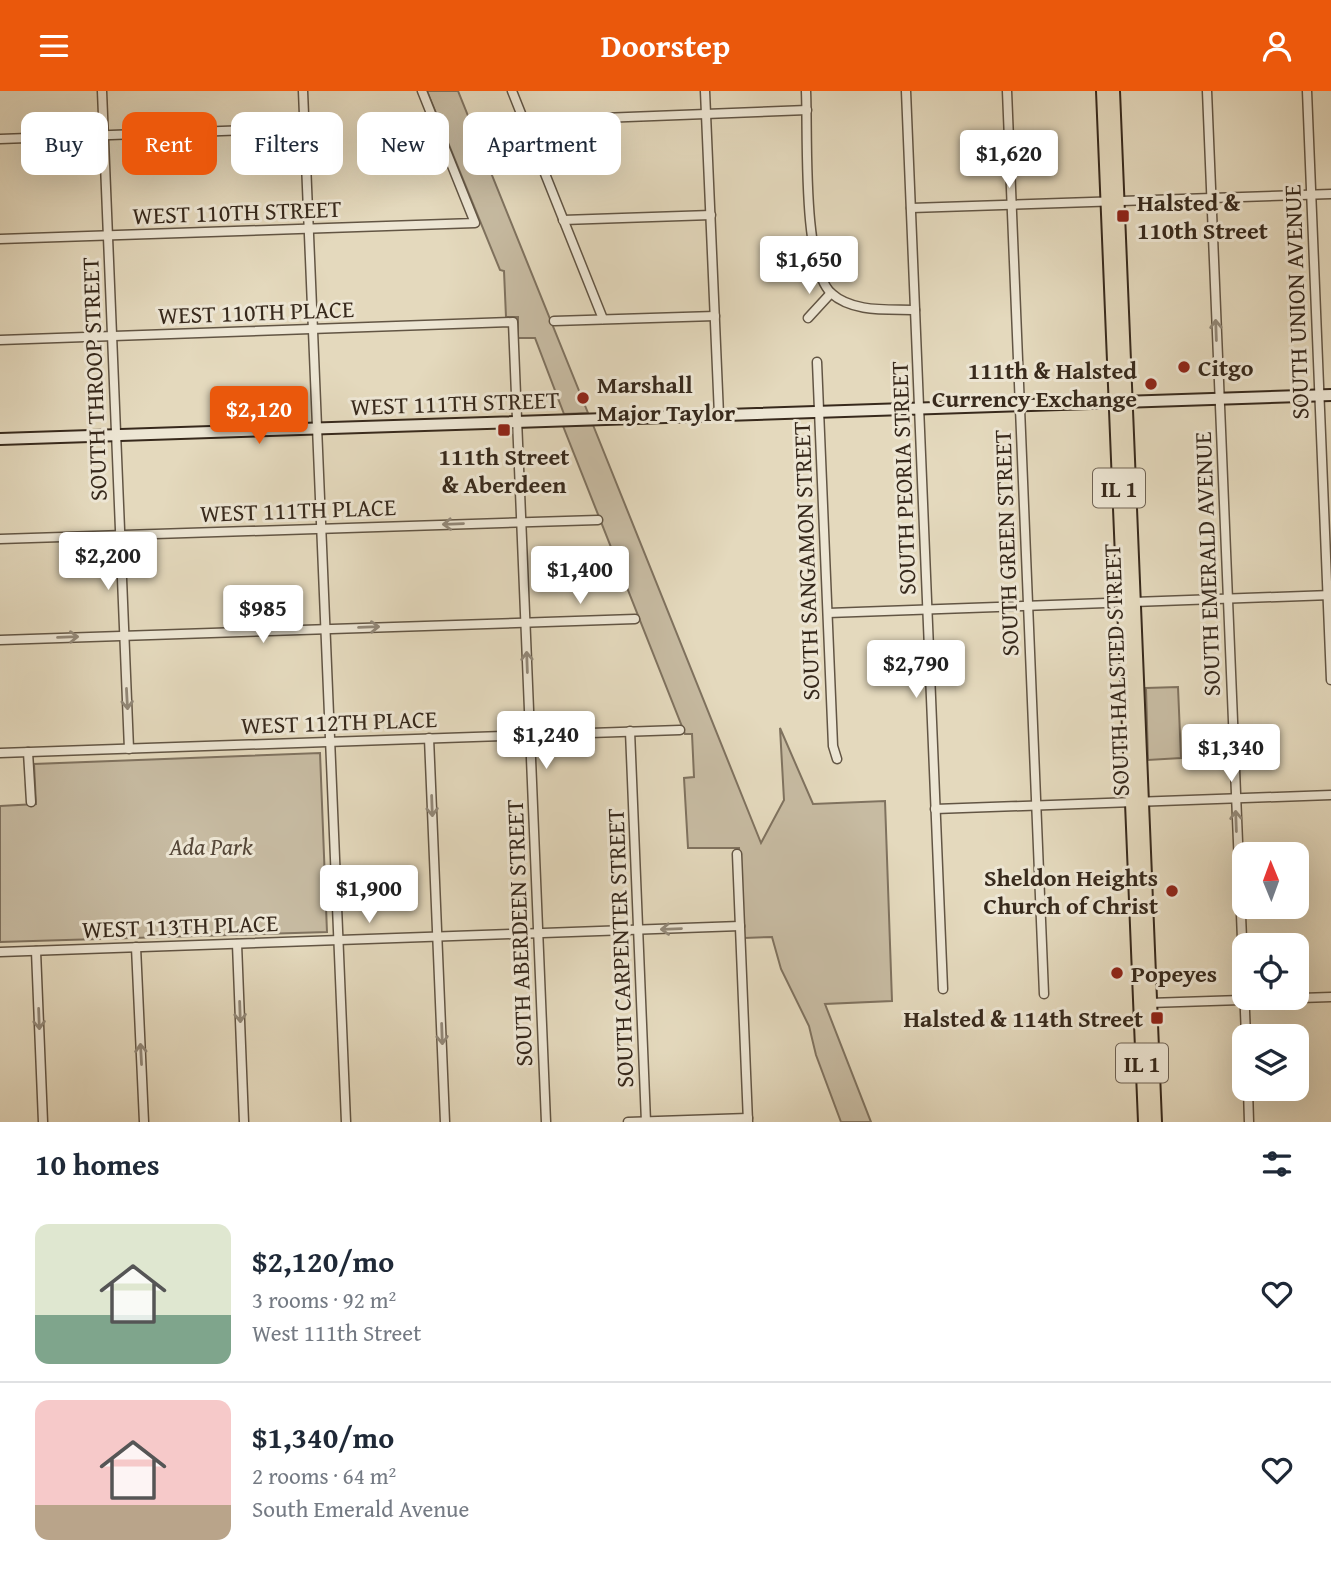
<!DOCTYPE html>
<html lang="en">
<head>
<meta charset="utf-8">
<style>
	:root { --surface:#fff; --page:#f6f6f7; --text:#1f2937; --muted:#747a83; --line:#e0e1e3; --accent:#ea580c }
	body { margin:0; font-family:"Gentium Book Plus",serif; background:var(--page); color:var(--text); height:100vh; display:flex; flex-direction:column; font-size:26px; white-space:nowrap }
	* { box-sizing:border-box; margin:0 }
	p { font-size:23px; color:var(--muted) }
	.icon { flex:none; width:38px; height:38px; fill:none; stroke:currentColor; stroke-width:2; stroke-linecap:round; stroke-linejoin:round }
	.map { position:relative; height:1031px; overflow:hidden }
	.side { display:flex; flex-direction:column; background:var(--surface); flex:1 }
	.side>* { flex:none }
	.hud { position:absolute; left:21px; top:21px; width:700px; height:63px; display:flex; gap:14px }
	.needle { width:46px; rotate:359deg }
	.tools { position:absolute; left:1232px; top:751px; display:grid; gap:14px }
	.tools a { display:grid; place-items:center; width:77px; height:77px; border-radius:14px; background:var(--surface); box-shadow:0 7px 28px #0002; font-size:35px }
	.price { position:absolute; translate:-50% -60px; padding:0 16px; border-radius:7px; background:#fff; color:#222; font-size:23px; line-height:46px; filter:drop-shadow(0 2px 4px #0008) }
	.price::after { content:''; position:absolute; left:50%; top:42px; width:21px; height:16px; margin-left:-10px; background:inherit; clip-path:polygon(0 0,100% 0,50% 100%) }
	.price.on { background:var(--accent); color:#fff }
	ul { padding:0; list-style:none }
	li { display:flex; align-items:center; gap:21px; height:175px; padding:0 35px }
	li+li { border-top:2px solid var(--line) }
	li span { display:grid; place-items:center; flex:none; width:196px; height:140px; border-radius:14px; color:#555 }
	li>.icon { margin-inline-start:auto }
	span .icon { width:84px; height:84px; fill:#fffc; stroke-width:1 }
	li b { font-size:30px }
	h2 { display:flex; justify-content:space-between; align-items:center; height:84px; padding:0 35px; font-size:30px }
	.chip { padding:0 24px; border-radius:14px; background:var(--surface); box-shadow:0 7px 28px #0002; font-size:24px; line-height:63px }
	.chip.on { background:var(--accent); color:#fff }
	header { display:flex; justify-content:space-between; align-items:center; height:91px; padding:0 35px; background:var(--accent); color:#fff; font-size:32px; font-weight:600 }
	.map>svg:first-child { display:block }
	.green { fill:#c7bba2; stroke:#7f725f; stroke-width:2 }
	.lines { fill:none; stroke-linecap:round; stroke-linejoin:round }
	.street-casing { stroke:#625544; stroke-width:11 }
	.secondary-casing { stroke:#37291c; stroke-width:14 }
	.primary-casing { stroke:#37291c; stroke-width:16 }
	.street { stroke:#ede6d4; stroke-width:8 }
	.secondary { stroke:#ede6d4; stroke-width:10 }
	.primary { stroke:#e4d9bd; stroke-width:12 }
	.oneway { stroke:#928878 }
	.poi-dot { fill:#8f2418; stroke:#ede6d4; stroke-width:2.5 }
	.labels { text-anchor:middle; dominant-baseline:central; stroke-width:6; stroke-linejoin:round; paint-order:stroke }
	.shield { fill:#ede6d4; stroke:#6e6253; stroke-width:2 }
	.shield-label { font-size:23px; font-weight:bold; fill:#37291c }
	.poi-label { font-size:24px; font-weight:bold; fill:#37291c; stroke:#ede6d4; text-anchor:start }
	.street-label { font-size:24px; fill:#37291c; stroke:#ede6d4 }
	.park-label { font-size:24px; font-style:italic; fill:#544637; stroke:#ede6d4 }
</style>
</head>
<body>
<header><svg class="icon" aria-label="menu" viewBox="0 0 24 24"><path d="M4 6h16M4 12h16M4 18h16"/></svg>Doorstep<svg class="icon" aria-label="person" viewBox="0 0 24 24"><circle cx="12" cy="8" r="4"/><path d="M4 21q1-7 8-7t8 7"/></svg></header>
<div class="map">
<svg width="1331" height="1031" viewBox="0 0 1331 1031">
	<rect width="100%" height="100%" fill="#e4d9bd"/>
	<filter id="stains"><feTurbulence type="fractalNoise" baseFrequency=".00286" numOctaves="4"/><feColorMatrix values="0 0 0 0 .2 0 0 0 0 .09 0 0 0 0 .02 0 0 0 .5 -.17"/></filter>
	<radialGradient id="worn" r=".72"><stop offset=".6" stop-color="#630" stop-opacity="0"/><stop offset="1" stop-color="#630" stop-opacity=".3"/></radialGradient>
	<g class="green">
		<path d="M 427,0 L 458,0 L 588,322 L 564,323 L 535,247 L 518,247 L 518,226 L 506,226 L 504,180 L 500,179 Z"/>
		<path d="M 593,334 L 761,752 L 784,709 L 780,637 L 813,713 L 885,710 L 892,910 L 825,913 L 871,1031 L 841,1031 L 816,964 L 809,935 L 781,878 L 772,846 L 744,847 L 739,757 L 688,757 L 684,687 L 694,686 L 692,643 L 685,643 L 563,335 Z"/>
		<path d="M 1178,596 L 1181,667 L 1148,669 L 1146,597 Z"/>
		<path d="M 320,662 L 327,841 L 0,851 L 0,715 L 36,713 L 34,673 Z"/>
	</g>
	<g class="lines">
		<defs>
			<g id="street">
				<path d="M 102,0 L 129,658"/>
				<path d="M 303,0 L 346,1031"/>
				<path d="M 512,0 L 603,228"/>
				<path d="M 705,0 L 719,324"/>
				<path d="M 806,0 C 808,43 802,174 831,202 C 853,222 888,218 915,219"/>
				<path d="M 906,0 L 943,898"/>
				<path d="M 1007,0 L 1044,903"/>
				<path d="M 1207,0 L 1246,945"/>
				<path d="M 1307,0 L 1331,589"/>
				<path d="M 524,30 L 807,19"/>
				<path d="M 0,48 L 305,37"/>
				<path d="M 911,117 L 1331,103"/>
				<path d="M 563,129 L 711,124"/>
				<path d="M 0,148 L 475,132 L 422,0"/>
				<path d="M 808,227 L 831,202"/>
				<path d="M 554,230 L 715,225"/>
				<path d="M 0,249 L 513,231 L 546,1031"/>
				<path d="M 817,271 L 833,655 L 837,668"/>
				<path d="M 0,448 L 598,429"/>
				<path d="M 828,522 L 1331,504"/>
				<path d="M 0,549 L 635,528"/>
				<path d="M 630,640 L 646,1031"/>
				<path d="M 429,647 L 445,1031"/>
				<path d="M 28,661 L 31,711"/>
				<path d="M 0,662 L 680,639"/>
				<path d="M 935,718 L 1331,704"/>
				<path d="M 737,763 L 748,1031"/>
				<path d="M 237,853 L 244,1031"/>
				<path d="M 136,856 L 144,1031"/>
				<path d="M 36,860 L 43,1031"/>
				<path d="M 0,861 L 740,835"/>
				<path d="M 1149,912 L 1331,906"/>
				<path d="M 1248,998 L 1249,1031"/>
				<path d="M 628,1031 L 748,1027"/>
			</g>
			<path id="secondary" d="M 0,348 L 1331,304"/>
			<g id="primary">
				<path d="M 1103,0 L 1145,1031"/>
				<path d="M 1113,0 L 1155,1031"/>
			</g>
		</defs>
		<use href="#street" class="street-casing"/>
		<use href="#secondary" class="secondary-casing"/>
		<use href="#primary" class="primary-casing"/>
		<use href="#street" class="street"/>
		<use href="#secondary" class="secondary"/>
		<use href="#primary" class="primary"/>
	</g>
	<defs><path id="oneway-shaft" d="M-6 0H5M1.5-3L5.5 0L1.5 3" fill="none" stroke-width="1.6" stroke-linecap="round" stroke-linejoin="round" transform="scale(1.75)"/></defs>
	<g class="oneway">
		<use href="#oneway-shaft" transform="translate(1216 239) rotate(-92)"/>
		<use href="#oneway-shaft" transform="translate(453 433) rotate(178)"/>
		<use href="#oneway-shaft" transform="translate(369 536) rotate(-2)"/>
		<use href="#oneway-shaft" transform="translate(68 546) rotate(-2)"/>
		<use href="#oneway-shaft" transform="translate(527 571) rotate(-92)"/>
		<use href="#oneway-shaft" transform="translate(127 608) rotate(87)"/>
		<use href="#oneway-shaft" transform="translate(432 715) rotate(88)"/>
		<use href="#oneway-shaft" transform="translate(1236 730) rotate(-92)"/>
		<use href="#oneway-shaft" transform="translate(671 838) rotate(178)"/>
		<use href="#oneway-shaft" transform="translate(240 921) rotate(88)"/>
		<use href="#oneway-shaft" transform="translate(39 928) rotate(88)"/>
		<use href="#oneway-shaft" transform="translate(442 943) rotate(88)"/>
		<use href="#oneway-shaft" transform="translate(141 963) rotate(-93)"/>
	</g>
	<g class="poi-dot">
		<rect x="1116" y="118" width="14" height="14" rx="3.5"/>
		<circle cx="1184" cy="276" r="7"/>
		<circle cx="1151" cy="293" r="7"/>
		<circle cx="583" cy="307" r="7"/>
		<rect x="497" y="332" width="14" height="14" rx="3.5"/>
		<circle cx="1172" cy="800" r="7"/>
		<circle cx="1117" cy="882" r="7"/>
		<rect x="1150" y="920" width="14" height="14" rx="3.5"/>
	</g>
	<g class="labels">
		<g class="shield">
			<rect x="1093" y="377.5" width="52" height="39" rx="5"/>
			<rect x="1116" y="952.5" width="52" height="39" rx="5"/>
		</g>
		<g class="shield-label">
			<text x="1119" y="397">IL 1</text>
			<text x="1142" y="972">IL 1</text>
		</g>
		<g class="poi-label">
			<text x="1137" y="111">Halsted &amp;<tspan x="1137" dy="28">110th Street</tspan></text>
			<text x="1198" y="276">Citgo</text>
			<text x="1137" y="279" text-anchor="end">111th &amp; Halsted<tspan x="1137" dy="28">Currency Exchange</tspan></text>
			<text x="597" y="293">Marshall<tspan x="597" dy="28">Major Taylor</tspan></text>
			<text x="504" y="365" text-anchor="middle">111th Street<tspan x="504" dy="28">&amp; Aberdeen</tspan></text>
			<text x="1158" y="786" text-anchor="end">Sheldon Heights<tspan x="1158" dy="28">Church of Christ</tspan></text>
			<text x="1131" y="882">Popeyes</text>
			<text x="1143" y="927" text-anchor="end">Halsted &amp; 114th Street</text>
		</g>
		<g class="street-label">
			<text transform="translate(237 121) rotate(-2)">WEST 110TH STREET</text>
			<text transform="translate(1296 211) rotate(-92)">SOUTH UNION AVENUE</text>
			<text transform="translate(256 221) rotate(-2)">WEST 110TH PLACE</text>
			<text transform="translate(94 288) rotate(-92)">SOUTH THROOP STREET</text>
			<text transform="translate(455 312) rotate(-2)">WEST 111TH STREET</text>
			<text transform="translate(903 387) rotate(-92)">SOUTH PEORIA STREET</text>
			<text transform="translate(298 419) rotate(-2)">WEST 111TH PLACE</text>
			<text transform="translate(1006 452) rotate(-92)">SOUTH GREEN STREET</text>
			<text transform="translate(806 470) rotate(-92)">SOUTH SANGAMON STREET</text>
			<text transform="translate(1207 473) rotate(-92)">SOUTH EMERALD AVENUE</text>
			<text transform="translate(1116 579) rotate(-92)">SOUTH HALSTED STREET</text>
			<text transform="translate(339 631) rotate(-2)">WEST 112TH PLACE</text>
			<text transform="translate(180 835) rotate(-2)">WEST 113TH PLACE</text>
			<text transform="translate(519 842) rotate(-92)">SOUTH ABERDEEN STREET</text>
			<text transform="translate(620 857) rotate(-92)">SOUTH CARPENTER STREET</text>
		</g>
		<g class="park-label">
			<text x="211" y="755">Ada Park</text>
		</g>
	</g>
	<rect width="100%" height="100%" filter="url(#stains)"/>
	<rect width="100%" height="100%" fill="url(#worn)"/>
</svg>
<div class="tools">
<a><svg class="needle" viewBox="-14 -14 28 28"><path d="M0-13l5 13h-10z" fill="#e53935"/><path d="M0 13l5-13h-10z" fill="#747a83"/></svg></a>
<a><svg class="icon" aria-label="locate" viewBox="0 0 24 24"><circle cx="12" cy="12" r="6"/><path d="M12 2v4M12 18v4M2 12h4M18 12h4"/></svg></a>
<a><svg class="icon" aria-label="layers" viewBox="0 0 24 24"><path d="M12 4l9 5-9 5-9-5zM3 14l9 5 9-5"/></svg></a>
</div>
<b class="price" style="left:1009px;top:99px">$1,620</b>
<b class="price" style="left:809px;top:205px">$1,650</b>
<b class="price on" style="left:259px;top:355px">$2,120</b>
<b class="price" style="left:108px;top:501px">$2,200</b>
<b class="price" style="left:580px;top:515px">$1,400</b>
<b class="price" style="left:263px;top:554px">$985</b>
<b class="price" style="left:916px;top:609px">$2,790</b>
<b class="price" style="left:546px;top:680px">$1,240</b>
<b class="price" style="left:1231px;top:693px">$1,340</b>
<b class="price" style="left:369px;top:834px">$1,900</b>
<div class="hud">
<a class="chip">Buy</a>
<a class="chip on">Rent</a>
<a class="chip">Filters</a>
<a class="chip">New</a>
<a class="chip">Apartment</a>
</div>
</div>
<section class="side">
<h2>10 homes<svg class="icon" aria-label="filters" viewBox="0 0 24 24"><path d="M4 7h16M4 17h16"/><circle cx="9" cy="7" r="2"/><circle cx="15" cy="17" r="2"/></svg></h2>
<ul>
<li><span style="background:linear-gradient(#dfe7d0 65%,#7fa58c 0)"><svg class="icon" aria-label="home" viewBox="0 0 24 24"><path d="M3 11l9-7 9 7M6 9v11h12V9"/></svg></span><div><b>$2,120/mo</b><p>3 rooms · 92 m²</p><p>West 111th Street</p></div><svg class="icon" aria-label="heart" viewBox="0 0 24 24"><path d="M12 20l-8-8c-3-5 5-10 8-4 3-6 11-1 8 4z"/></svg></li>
<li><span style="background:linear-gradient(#f6c9c9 75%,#b9a48a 0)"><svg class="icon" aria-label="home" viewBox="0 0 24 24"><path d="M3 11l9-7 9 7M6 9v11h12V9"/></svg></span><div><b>$1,340/mo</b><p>2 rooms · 64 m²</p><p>South Emerald Avenue</p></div><svg class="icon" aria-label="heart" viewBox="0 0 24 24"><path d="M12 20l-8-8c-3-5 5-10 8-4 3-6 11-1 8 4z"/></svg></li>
</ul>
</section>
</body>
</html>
